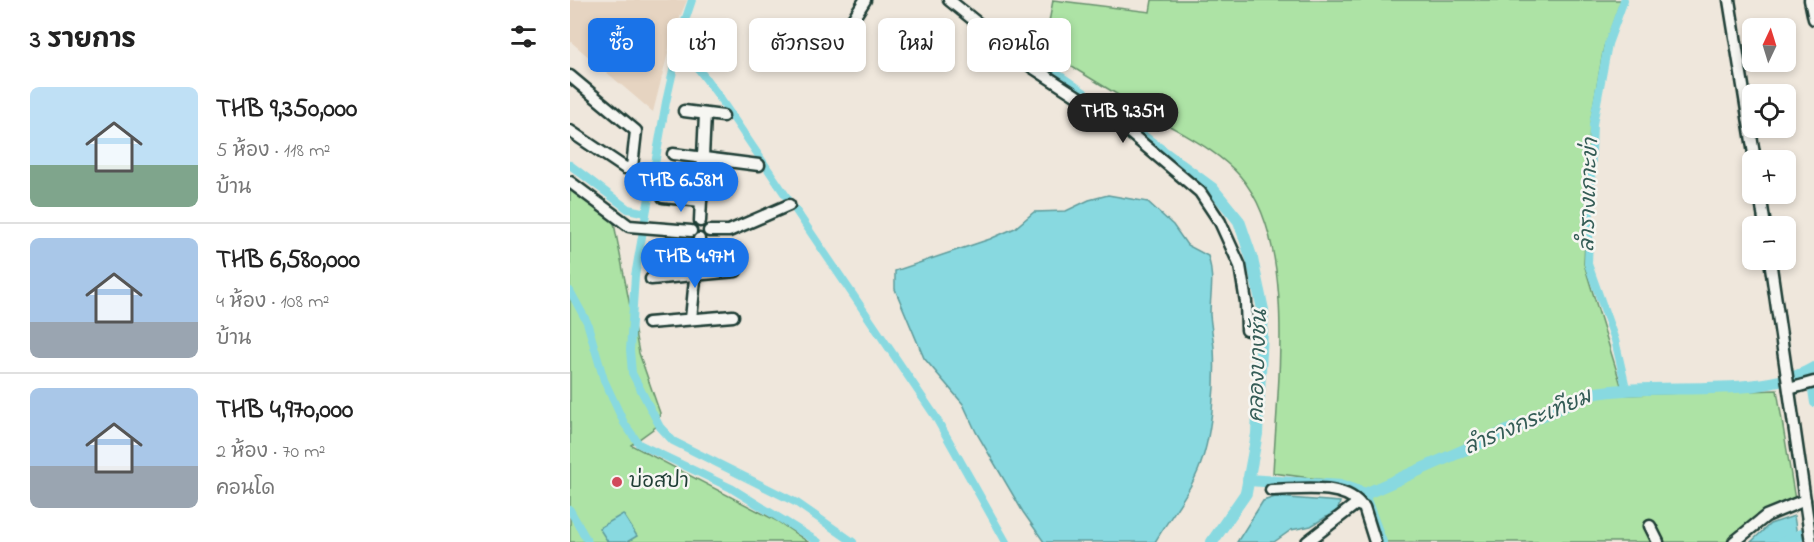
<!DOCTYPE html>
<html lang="th">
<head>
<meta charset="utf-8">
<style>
	:root { --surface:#fff; --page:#f2f2f2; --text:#222; --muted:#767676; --line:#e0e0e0; --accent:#1a73e8 }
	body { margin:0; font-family:"Indie Flower","Playpen Sans Thai",sans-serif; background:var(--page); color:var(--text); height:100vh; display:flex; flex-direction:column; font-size:22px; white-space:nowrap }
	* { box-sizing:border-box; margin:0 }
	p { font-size:20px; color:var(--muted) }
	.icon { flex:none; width:33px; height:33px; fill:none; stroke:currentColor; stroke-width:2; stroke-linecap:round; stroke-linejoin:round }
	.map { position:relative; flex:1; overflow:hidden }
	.side { display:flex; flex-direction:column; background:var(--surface); width:570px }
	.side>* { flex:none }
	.hud { position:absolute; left:18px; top:18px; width:570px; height:54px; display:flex; gap:12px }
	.needle { width:39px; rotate:4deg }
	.controls { position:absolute; left:1172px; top:18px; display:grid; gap:12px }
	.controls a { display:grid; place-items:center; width:54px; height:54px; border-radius:9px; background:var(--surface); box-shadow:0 3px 9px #0003; font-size:30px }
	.price { position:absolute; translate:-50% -51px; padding:0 14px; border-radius:21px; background:var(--accent); color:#fff; font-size:20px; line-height:39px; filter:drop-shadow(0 2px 3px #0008) }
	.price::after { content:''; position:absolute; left:50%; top:36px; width:18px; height:14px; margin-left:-9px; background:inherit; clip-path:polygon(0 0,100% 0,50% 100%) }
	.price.current { background:#222; color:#fff }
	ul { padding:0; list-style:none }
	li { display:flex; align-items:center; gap:18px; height:150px; padding:0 30px }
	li+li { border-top:2px solid var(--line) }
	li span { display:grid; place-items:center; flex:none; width:168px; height:120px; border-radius:9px; color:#555 }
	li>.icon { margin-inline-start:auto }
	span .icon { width:72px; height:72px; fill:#fffc; stroke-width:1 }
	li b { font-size:26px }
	h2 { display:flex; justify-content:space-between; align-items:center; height:72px; padding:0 30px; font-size:26px }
	.pill { padding:0 21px; border-radius:9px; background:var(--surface); box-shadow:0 3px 9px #0003; font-size:21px; line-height:54px }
	.pill.current { background:var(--accent); color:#fff }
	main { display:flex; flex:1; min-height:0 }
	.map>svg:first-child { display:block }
	.built { fill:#e6d4c1 }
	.green { fill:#ade3a5; stroke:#66906c; stroke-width:1.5 }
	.water { fill:#88d9e0; stroke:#5e9b9b; stroke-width:1.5 }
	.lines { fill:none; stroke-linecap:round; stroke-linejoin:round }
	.canal { stroke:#88d9e0; stroke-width:8 }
	.river { stroke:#88d9e0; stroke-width:12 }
	.minor-casing { stroke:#1f3d34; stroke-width:15 }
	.minor { stroke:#f6f6f2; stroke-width:10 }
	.poi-dot { fill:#d1495b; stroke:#f6f6f2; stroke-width:2 }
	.labels { text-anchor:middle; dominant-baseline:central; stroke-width:5; stroke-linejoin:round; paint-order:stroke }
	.poi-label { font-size:20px; fill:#1f3d34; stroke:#f6f6f2; text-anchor:start }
	.water-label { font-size:21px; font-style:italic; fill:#345c56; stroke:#f6f6f2 }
</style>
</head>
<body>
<main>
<section class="side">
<h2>3 รายการ<svg class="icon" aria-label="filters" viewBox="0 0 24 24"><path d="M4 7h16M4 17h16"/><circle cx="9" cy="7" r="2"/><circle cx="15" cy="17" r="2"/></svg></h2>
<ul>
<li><span style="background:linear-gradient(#bfe0f5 65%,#7fa58c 0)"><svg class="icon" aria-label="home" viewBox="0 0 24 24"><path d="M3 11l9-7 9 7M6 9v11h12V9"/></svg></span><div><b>THB 9,350,000</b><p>5 ห้อง · 118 m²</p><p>บ้าน</p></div></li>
<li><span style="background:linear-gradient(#a9c7e8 70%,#9aa5b1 0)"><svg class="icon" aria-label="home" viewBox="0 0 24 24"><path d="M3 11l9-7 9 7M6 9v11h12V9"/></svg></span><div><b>THB 6,580,000</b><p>4 ห้อง · 108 m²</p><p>บ้าน</p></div></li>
<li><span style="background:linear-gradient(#a9c7e8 65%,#9aa5b1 0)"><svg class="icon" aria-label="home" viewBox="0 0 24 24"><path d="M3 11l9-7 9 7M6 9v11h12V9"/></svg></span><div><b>THB 4,970,000</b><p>2 ห้อง · 70 m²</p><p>คอนโด</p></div></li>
</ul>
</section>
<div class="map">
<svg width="1244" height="542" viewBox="0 0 1244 542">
	<rect width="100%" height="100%" fill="#efe7dc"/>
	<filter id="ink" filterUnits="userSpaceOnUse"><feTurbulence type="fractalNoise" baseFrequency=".0167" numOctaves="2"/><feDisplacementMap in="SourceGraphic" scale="12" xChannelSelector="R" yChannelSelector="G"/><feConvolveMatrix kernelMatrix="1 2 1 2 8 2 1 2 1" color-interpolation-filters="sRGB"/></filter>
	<g filter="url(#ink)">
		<path class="built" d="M 0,0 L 117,0 L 102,37 L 83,112 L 0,41 Z"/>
		<g class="green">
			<path d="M 483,0 L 580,12 L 582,0 L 1051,0 L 1034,47 L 1020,124 L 1014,264 L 1054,395 L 1207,390 L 1225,500 L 1160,542 L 810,542 L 796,498 L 778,483 L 703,473 C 707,389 728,243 670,176 C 649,152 618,137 591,121 C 552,97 513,74 474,50 Z"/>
			<path d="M 0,184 L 42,213 L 69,353 L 90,413 L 87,426 L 61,445 L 207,521 L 238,542 L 0,542 Z"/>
		</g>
		<g class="water">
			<path d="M 538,195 L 578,202 L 603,225 L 617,245 L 638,256 C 645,279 640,292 640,315 C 641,326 643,337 644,348 C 646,383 642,439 628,471 C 617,497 599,518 585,542 L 474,542 L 453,512 L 406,432 L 393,404 L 354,358 L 325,289 L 325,271 L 420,239 L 445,228 L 464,212 L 496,211 L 519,200 Z"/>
			<path d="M 705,497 L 770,502 L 768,510 L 741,526 L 721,530 L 704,542 L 667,542 L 693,501 Z"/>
			<path d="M 53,514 L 67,536 L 57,542 L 38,542 L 29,528 Z"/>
			<path d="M 1224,516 L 1228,542 L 1181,542 L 1200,524 Z"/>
		</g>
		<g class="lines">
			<g class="canal">
				<path d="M 122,0 L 113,27 L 96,102 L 65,276 L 60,350 L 62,373 L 90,427 L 103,441 L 227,503 L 283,542"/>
				<path d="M 1054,0 L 1038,44 L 1023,124 L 1018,264 L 1045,340 L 1056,388"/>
				<path d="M 109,43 L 145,91 L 365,416 L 436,542"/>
				<path d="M 0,165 L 58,209 L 76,213"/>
				<path d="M 0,291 L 17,322 L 34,380 L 54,423 L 69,444 L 161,488 L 248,542"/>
				<path d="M 1239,371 L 1244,403"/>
				<path d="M 795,494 L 813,542"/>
				<path d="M 0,510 L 18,542"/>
			</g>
			<g class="river">
				<path d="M 434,39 L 513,94"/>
				<path d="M 566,132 L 642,188 L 669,221 L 682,259 L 693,310 L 687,434 L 676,493 L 642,542"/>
				<path d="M 678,480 L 773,486 L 795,494 L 1021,394 C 1085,381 1191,400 1244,368"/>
				<path d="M 1214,542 L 1244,530"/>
			</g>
			<defs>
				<g id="minor">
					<path d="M 379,0 L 462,67 L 547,122 L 630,192 L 650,222 L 670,266 L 676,302 L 677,330"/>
					<path d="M 1159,0 L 1185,160"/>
					<path d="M 1240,0 L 1244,19"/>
					<path d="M 277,56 L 266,46 L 295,0"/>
					<path d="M 0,76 L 66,131 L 62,167 L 55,168 L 0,131"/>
					<path d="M 114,111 L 153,116"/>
					<path d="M 103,154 L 189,165"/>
					<path d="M 0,182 L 59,226 L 121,231"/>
					<path d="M 1190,194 L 1195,226"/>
					<path d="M 93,197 L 131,201"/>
					<path d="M 130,221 L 135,114"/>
					<path d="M 139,231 L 159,231 L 219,205"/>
					<path d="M 1200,260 L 1241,542"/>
					<path d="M 81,279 L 166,271"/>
					<path d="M 121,319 L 129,239"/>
					<path d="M 78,323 L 163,316"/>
					<path d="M 1219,389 L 1244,382"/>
					<path d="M 701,490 C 727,490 771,482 790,504"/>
					<path d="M 1080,526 L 1088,542"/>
					<path d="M 737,542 L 786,504 L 794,507 L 805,542"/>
					<path d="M 1164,542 L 1196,516 L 1235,500"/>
				</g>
			</defs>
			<use href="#minor" class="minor-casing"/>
			<use href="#minor" class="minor"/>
		</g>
	</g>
	<circle class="poi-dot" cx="47" cy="482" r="6"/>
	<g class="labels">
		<g class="poi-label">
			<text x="59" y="482">บ่อสปา</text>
		</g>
		<g class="water-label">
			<text transform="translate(1020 195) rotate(-88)">ลำรางเกาะข่า</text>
			<text transform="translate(689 366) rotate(-88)">คลองบางชัน</text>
			<text transform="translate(958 423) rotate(-23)">ลำรางกระเทียม</text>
		</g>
	</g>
</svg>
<div class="controls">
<a><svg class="needle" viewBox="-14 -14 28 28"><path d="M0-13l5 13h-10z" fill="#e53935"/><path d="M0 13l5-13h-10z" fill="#767676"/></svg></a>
<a><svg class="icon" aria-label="locate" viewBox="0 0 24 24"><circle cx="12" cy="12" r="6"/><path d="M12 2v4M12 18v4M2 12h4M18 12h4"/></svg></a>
<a>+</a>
<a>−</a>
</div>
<b class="price current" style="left:553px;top:144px">THB 9.35M</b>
<b class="price" style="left:111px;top:213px">THB 6.58M</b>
<b class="price" style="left:125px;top:289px">THB 4.97M</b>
<div class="hud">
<a class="pill current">ซื้อ</a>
<a class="pill">เช่า</a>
<a class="pill">ตัวกรอง</a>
<a class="pill">ใหม่</a>
<a class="pill">คอนโด</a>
</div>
</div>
</main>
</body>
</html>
